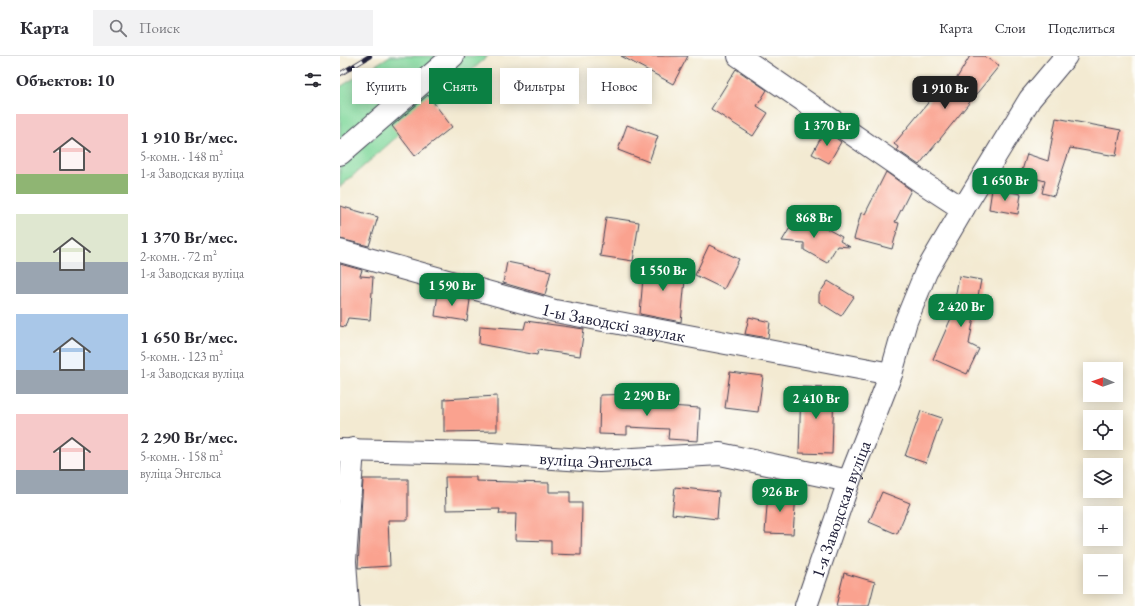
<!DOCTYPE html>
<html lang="ru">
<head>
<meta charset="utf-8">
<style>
	:root { --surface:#fff; --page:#f2f2f3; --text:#2b2b33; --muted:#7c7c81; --line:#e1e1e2; --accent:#0b8043 }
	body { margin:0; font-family:"EB Garamond",serif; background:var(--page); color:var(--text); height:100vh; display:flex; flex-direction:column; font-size:15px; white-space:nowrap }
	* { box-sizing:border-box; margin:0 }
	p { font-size:13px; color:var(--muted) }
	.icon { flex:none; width:22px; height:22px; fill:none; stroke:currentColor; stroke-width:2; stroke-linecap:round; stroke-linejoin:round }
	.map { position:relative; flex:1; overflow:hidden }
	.side { display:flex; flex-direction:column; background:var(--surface); width:340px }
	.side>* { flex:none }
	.banner { position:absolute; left:12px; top:12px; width:380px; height:36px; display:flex; gap:8px }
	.needle { width:26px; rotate:272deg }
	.buttons { position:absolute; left:743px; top:306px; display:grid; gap:8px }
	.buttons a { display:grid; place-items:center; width:40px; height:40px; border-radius:0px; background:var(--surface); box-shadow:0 2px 10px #0003; font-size:20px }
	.price { position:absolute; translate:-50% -34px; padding:0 9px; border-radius:8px; background:var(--accent); color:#fff; font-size:13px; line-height:26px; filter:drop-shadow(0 1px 2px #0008) }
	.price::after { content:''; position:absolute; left:50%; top:24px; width:12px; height:9px; margin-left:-6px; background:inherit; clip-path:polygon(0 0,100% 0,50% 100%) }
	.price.selected { background:#222; color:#fff }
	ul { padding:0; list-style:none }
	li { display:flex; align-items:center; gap:12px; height:100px; padding:0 16px }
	li span { display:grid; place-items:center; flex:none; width:112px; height:80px; border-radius:0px; color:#555 }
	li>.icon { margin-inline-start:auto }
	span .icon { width:48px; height:48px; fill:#fffc; stroke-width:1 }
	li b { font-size:17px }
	h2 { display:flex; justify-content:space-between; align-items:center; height:48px; padding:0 16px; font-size:17px }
	.pill { padding:0 14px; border-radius:0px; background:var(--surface); box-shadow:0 2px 10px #0003; font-size:14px; line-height:36px }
	.pill.selected { background:var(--accent); color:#fff }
	header { display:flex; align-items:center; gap:24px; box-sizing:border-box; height:56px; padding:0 20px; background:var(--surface); border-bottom:1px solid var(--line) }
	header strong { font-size:19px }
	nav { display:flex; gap:22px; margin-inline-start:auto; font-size:14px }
	.search { width:280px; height:36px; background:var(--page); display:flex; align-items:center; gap:10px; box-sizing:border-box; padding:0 14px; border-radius:0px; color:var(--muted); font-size:15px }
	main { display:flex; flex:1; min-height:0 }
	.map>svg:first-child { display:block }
	.green { fill:#81d89c; stroke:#527d6c }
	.building { fill:#faa28f }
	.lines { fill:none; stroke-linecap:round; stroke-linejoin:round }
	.minor-casing { stroke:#414052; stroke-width:24 }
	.minor { stroke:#fff; stroke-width:22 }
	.rail-casing { stroke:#22223b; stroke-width:4.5 }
	.rail { stroke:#fdfcf7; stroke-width:3; stroke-dasharray:9; stroke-linecap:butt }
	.labels { text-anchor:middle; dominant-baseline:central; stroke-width:3; stroke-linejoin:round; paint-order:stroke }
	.street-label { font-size:18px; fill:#22223b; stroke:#fdfcf7 }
</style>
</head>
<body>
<header>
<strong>Карта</strong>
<div class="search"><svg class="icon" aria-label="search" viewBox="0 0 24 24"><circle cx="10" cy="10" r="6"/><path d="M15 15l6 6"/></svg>Поиск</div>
<nav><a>Карта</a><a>Слои</a><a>Поделиться</a></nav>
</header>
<main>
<section class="side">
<h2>Объектов: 10<svg class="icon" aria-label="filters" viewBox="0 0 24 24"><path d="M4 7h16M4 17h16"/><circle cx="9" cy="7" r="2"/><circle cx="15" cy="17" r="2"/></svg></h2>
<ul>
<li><span style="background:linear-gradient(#f6c9c9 75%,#8fb573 0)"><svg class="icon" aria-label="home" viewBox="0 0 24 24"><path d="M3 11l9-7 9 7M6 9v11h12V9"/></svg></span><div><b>1 910 Br/мес.</b><p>5-комн. · 148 m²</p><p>1-я Заводская вуліца</p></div></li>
<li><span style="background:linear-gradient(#dfe7d0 60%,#9aa5b1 0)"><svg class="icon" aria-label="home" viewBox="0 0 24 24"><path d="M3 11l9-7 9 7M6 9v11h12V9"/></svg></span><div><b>1 370 Br/мес.</b><p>2-комн. · 72 m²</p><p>1-я Заводская вуліца</p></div></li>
<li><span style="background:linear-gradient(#a9c7e8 70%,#9aa5b1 0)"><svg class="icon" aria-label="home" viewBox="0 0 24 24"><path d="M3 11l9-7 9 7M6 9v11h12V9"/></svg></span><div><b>1 650 Br/мес.</b><p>5-комн. · 123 m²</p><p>1-я Заводская вуліца</p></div></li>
<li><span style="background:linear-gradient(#f6c9c9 70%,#9aa5b1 0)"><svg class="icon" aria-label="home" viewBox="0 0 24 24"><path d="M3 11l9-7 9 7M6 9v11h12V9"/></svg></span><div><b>2 290 Br/мес.</b><p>5-комн. · 158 m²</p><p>вуліца Энгельса</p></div></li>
</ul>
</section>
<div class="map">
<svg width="795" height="550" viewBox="0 0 795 550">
	<rect width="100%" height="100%" fill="#fdfcf7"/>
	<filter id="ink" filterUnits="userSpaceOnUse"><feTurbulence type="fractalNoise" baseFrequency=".025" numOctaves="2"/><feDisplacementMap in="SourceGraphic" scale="8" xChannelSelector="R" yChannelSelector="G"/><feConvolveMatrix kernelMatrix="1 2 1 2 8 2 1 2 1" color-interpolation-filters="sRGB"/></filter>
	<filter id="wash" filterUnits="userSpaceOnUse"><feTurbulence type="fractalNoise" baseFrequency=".012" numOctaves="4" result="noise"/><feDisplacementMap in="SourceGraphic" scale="16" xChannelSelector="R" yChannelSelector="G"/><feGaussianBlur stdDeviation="0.9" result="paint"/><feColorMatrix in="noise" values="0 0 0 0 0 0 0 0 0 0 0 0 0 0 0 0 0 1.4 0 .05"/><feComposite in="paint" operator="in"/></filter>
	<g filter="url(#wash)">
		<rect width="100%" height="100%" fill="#f3ead2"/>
		<path class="green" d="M 50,0 L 148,0 L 0,131 L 0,31 Z"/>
		<g id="blocks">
			<g class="building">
				<path d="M 281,0 L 348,0 L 333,28 Z"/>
				<path d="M 630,0 L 644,0 L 659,10 L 579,109 L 557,94 L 558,91 L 554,88 L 601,31 L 608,37 Z"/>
				<path d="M 396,13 L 427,34 L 417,50 L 428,57 L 413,80 L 371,53 Z"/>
				<path d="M 88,39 L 112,71 L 75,100 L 52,70 Z"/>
				<path d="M 716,62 L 781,74 L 776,100 L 730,92 L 714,140 L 702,137 L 705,125 L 681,118 L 687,98 L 708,105 Z"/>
				<path d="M 287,69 L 318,80 L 309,106 L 278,94 Z"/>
				<path d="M 485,74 L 501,86 L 489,107 L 472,98 Z"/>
				<path d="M 546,116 L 571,134 L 555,166 L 559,167 L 552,193 L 514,183 L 521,157 L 525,158 Z"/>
				<path d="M 652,133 L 681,138 L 678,158 L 649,153 Z"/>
				<path d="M 0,150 L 38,161 L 29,190 L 0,183 Z"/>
				<path d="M 457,160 L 478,172 L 480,169 L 502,181 L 500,185 L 510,191 L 497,190 L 487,207 L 464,194 L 464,187 L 442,185 Z"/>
				<path d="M 266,161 L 299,166 L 293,205 L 260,200 Z"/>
				<path d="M 369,189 L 399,203 L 384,233 L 355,219 Z"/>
				<path d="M 167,206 L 211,215 L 205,239 L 163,227 Z"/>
				<path d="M 0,208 L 22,214 L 20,220 L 33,221 L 30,264 L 8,262 L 5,271 L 0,270 Z"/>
				<path d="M 304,209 L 346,213 L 341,266 L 300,258 Z"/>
				<path d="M 619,220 L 641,224 L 629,288 L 639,293 L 627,318 L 593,303 L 612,260 Z"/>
				<path d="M 488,225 L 514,241 L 501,260 L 479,246 L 479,238 Z"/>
				<path d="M 98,237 L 130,244 L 127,265 L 95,260 Z"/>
				<path d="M 409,261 L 430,266 L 428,282 L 405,278 Z"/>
				<path d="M 186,265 L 244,273 L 240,300 L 198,294 L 197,299 L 139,288 L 140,270 L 184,273 Z"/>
				<path d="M 390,316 L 423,320 L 418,356 L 385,352 Z"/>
				<path d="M 461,331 L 494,332 L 492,398 L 459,397 Z"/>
				<path d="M 297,338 L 297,348 L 360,352 L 358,385 L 328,383 L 329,373 L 287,371 L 287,379 L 259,378 L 260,339 Z"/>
				<path d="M 157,340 L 157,375 L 104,376 L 104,343 Z"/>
				<path d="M 581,355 L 602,362 L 586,407 L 565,400 Z"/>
				<path d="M 105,421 L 136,421 L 136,425 L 209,427 L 209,436 L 230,436 L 230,447 L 242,447 L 241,499 L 211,498 L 211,485 L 175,484 L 176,458 L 159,458 L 160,453 L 106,454 Z"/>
				<path d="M 23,423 L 68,423 L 68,464 L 48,464 L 50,510 L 18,512 Z"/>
				<path d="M 335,431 L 379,436 L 377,463 L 332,458 Z"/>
				<path d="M 428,436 L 456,438 L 453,478 L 425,477 Z"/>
				<path d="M 542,436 L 570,447 L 557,478 L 529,466 Z"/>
				<path d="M 504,517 L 535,526 L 529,550 L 496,550 Z"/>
			</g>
		</g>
	</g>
	<g filter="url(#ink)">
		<use href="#blocks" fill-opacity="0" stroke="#414052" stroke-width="1"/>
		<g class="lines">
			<defs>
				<g id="minor">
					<path d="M 399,0 L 580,125 L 623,153"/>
					<path d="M 0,98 L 113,0"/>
					<path id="s1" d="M 0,195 L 215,255 L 551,318"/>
					<path id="s2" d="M 0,394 L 136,397 L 259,405 L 380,398 L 509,425"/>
					<path d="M 8,550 L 5,505 L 13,393"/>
					<path id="s3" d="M 466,550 L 509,425 L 551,318 L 566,265 L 586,216 L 623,153 L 690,43 L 726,0"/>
				</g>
			</defs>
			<use href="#minor" class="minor-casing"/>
			<use href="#minor" class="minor"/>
			<defs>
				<path id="rail" d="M 0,18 L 30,0"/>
			</defs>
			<use href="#rail" class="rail-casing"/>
			<use href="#rail" class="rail"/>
		</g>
	</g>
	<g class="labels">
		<g class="street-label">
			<text stroke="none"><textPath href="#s1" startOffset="283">1-ы Заводскі завулак</textPath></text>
			<text stroke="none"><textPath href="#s2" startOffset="256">вуліца Энгельса</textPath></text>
			<text stroke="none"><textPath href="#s3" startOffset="103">1-я Заводская вуліца</textPath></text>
		</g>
	</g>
</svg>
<div class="buttons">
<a><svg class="needle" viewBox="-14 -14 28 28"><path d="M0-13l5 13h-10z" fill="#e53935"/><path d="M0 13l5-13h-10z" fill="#7c7c81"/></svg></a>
<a><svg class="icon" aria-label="locate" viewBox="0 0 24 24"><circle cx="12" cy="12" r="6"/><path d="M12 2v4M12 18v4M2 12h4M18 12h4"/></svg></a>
<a><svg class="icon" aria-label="layers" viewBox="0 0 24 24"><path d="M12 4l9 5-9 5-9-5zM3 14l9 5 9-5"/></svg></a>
<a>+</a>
<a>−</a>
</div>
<b class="price selected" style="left:605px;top:54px">1 910 Br</b>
<b class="price" style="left:487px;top:91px">1 370 Br</b>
<b class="price" style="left:665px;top:146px">1 650 Br</b>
<b class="price" style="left:474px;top:183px">868 Br</b>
<b class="price" style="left:323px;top:236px">1 550 Br</b>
<b class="price" style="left:112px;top:251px">1 590 Br</b>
<b class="price" style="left:621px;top:272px">2 420 Br</b>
<b class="price" style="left:307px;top:361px">2 290 Br</b>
<b class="price" style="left:476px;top:364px">2 410 Br</b>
<b class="price" style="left:440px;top:457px">926 Br</b>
<div class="banner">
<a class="pill">Купить</a>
<a class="pill selected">Снять</a>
<a class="pill">Фильтры</a>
<a class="pill">Новое</a>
</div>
</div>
</main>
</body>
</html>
